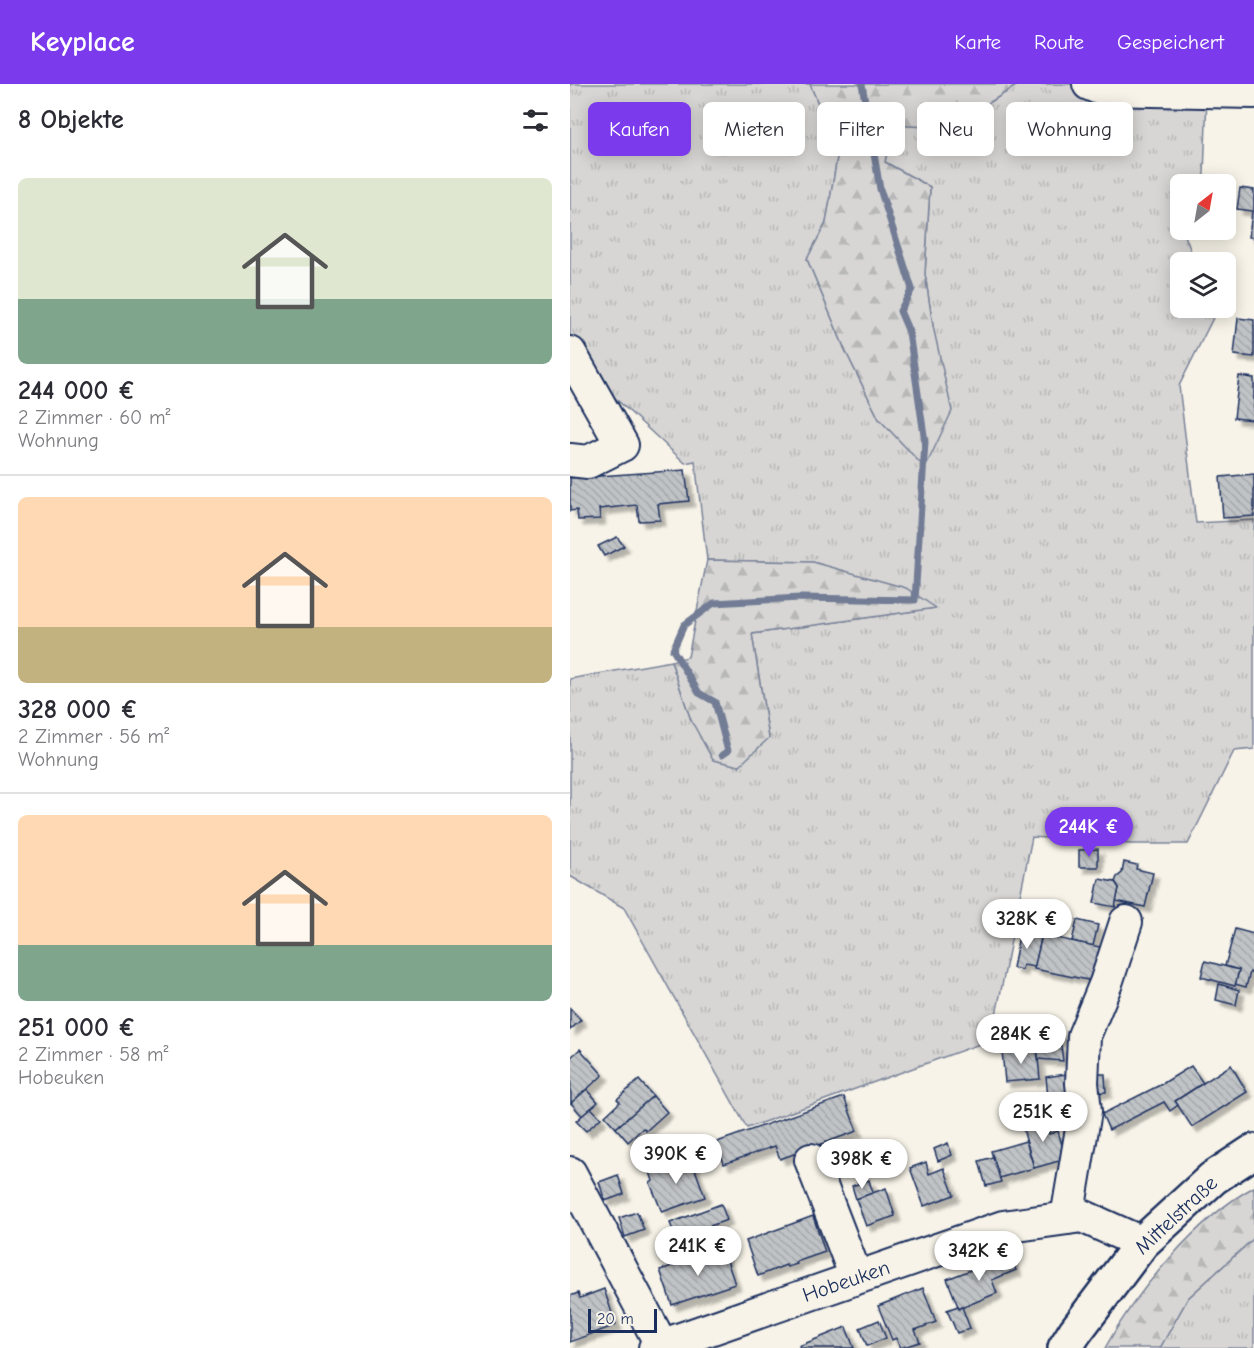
<!DOCTYPE html>
<html lang="de">
<head>
<meta charset="utf-8">
<style>
	:root { --surface:#fff; --page:#f2f2f3; --text:#2b2b33; --muted:#7c7c81; --line:#e1e1e2; --accent:#7c3aed }
	body { margin:0; font-family:"Comic Neue",sans-serif; background:var(--page); color:var(--text); height:100vh; display:flex; flex-direction:column; font-size:22px; white-space:nowrap }
	* { box-sizing:border-box; margin:0 }
	p { font-size:20px; color:var(--muted) }
	.icon { flex:none; width:33px; height:33px; fill:none; stroke:currentColor; stroke-width:2; stroke-linecap:round; stroke-linejoin:round }
	.map { position:relative; flex:1; overflow:hidden }
	.details { display:flex; flex-direction:column; background:var(--surface); width:570px }
	.details>* { flex:none }
	.banner { position:absolute; left:18px; top:18px; width:570px; height:54px; display:flex; gap:12px }
	.needle { width:39px; rotate:31deg }
	.buttons { position:absolute; left:600px; top:90px; display:grid; gap:12px }
	.buttons a { display:grid; place-items:center; width:66px; height:66px; border-radius:9px; background:var(--surface); box-shadow:0 3px 15px #0003; font-size:30px }
	.scale { position:absolute; left:18px; bottom:15px; width:69px; box-sizing:border-box; padding-left:6px; border:3px solid #1b2f5e; border-top:0; font-size:16px; line-height:21px; white-space:nowrap; color:#1b2f5e; -webkit-text-stroke:4px #f7f3e8; paint-order:stroke }
	.price { position:absolute; translate:-50% -51px; padding:0 14px; border-radius:21px; background:#fff; color:#222; font-size:20px; line-height:39px; filter:drop-shadow(0 2px 3px #0008) }
	.price::after { content:''; position:absolute; left:50%; top:36px; width:18px; height:14px; margin-left:-9px; background:inherit; clip-path:polygon(0 0,100% 0,50% 100%) }
	.price.active { background:var(--accent); color:#fff }
	ul { padding:0; list-style:none }
	li { display:grid; align-content:center; gap:12px; height:318px; padding:0 18px }
	li+li { border-top:2px solid var(--line) }
	li span { display:grid; place-items:center; height:186px; border-radius:9px; color:#555 }
	li>.icon { margin-inline-start:auto }
	span .icon { width:108px; height:108px; fill:#fffc; stroke-width:1 }
	li b { font-size:26px }
	h2 { display:flex; justify-content:space-between; align-items:center; height:72px; padding:0 18px; font-size:26px }
	.chip { padding:0 21px; border-radius:9px; background:var(--surface); box-shadow:0 3px 15px #0003; font-size:21px; line-height:54px }
	.chip.active { background:var(--accent); color:#fff }
	header { display:flex; align-items:center; gap:36px; box-sizing:border-box; height:84px; padding:0 30px; background:var(--accent); color:#fff }
	header strong { font-size:28px }
	nav { display:flex; gap:33px; margin-inline-start:auto; font-size:21px }
	main { display:flex; flex:1; min-height:0 }
	.map>svg:first-child { display:block }
	.grass { fill:url(#grass-tufts); stroke:#798299; stroke-width:1.5 }
	.forest { fill:url(#forest-firs); stroke:#798299; stroke-width:1.5 }
	.lines { fill:none; stroke-linecap:round; stroke-linejoin:round }
	.stream { stroke:#727c95; stroke-width:7 }
	.building { fill:url(#building-back-hatch); stroke:#1b2f5e; stroke-width:1.5; filter:url(#shadow) }
	.minor-casing { stroke:#1b2f5e; stroke-width:36 }
	.major-casing { stroke:#1b2f5e; stroke-width:38 }
	.minor { stroke:#f7f3e8; stroke-width:32 }
	.major { stroke:#f7f3e8; stroke-width:33 }
	.labels { text-anchor:middle; dominant-baseline:central; stroke-width:4.5; stroke-linejoin:round; paint-order:stroke }
	.street-label { font-size:21px; fill:#1b2f5e; stroke:#f7f3e8 }
</style>
</head>
<body>
<header>
<strong>Keyplace</strong>
<nav><a>Karte</a><a>Route</a><a>Gespeichert</a></nav>
</header>
<main>
<section class="details">
<h2>8 Objekte<svg class="icon" aria-label="filters" viewBox="0 0 24 24"><path d="M4 7h16M4 17h16"/><circle cx="9" cy="7" r="2"/><circle cx="15" cy="17" r="2"/></svg></h2>
<ul>
<li><span style="background:linear-gradient(#dfe7d0 65%,#7fa58c 0)"><svg class="icon" aria-label="home" viewBox="0 0 24 24"><path d="M3 11l9-7 9 7M6 9v11h12V9"/></svg></span><div><b>244 000 €</b><p>2 Zimmer · 60 m²</p><p>Wohnung</p></div></li>
<li><span style="background:linear-gradient(#ffd9b3 70%,#c2b280 0)"><svg class="icon" aria-label="home" viewBox="0 0 24 24"><path d="M3 11l9-7 9 7M6 9v11h12V9"/></svg></span><div><b>328 000 €</b><p>2 Zimmer · 56 m²</p><p>Wohnung</p></div></li>
<li><span style="background:linear-gradient(#ffd9b3 70%,#7fa58c 0)"><svg class="icon" aria-label="home" viewBox="0 0 24 24"><path d="M3 11l9-7 9 7M6 9v11h12V9"/></svg></span><div><b>251 000 €</b><p>2 Zimmer · 58 m²</p><p>Hobeuken</p></div></li>
</ul>
</section>
<div class="map">
<svg width="684" height="1264" viewBox="0 0 684 1264">
	<defs>
		<pattern id="grass-tufts" width="24" height="20" patternUnits="userSpaceOnUse" patternTransform="scale(1.5)"><rect width="24" height="20" fill="#d7d6d4"/><path d="M3 7l-1-3M5 7V3M7 7l1-3M15 17l-1-3M17 17v-4M19 17l1-3" fill="none" stroke="#b8b8b8"/></pattern>
		<pattern id="forest-firs" width="22" height="20" patternUnits="userSpaceOnUse" patternTransform="scale(1.5)"><rect width="22" height="20" fill="#d7d6d4"/><path d="M5 1l3.5 6h-7zM16 11l3.5 6h-7z" fill="#b8b8b8"/></pattern>
		<pattern id="building-back-hatch" width="6" height="6" patternUnits="userSpaceOnUse" patternTransform="scale(1.5)"><rect width="6" height="6" fill="#c0c3c5"/><path d="M-1 5l2 2M0 0l6 6M5-1l2 2" fill="none" stroke="#a4a8ac"/></pattern>
		<filter id="shadow"><feDropShadow dx="5.5" dy="5.5" stdDeviation="1.5" flood-color="#0004"/></filter>
	</defs>
	<rect width="100%" height="100%" fill="#f7f3e8"/>
	<filter id="ink" filterUnits="userSpaceOnUse"><feTurbulence type="fractalNoise" baseFrequency=".0167" numOctaves="2"/><feDisplacementMap in="SourceGraphic" scale="12" xChannelSelector="R" yChannelSelector="G"/><feConvolveMatrix kernelMatrix="1 2 1 2 8 2 1 2 1" color-interpolation-filters="sRGB"/></filter>
	<g filter="url(#ink)">
		<g class="grass">
			<path d="M 0,0 L 240,0 L 268,68 L 256,139 L 237,175 L 276,268 L 309,335 L 363,242 L 355,190 L 360,103 L 315,78 L 322,41 L 379,44 L 449,0 L 508,0 L 637,13 L 634,90 L 629,100 L 610,100 L 610,146 L 613,146 L 625,178 L 610,178 L 610,224 L 648,224 L 609,302 L 626,439 L 684,436 L 684,665 L 664,667 L 618,760 L 561,760 L 462,753 L 421,956 L 177,1044 L 54,824 L 0,792 L 0,595 L 101,577 L 121,636 L 199,653 L 182,550 L 365,524 L 243,478 L 137,476 L 125,377 L 115,379 L 18,289 L 0,255 Z"/>
			<path d="M 684,1154 L 684,1264 L 590,1264 L 618,1214 Z"/>
		</g>
		<g class="forest">
			<path d="M 240,0 L 449,0 L 379,44 L 322,41 L 315,78 L 360,103 L 355,190 L 363,242 L 382,327 L 355,384 L 309,335 L 276,268 L 237,175 L 256,139 L 268,68 Z"/>
			<path d="M 137,476 L 243,478 L 336,504 L 366,524 L 182,550 L 199,654 L 169,682 L 143,676 L 121,636 L 101,577 L 118,573 Z"/>
			<path d="M 684,1103 L 684,1154 L 618,1214 L 590,1264 L 535,1264 C 565,1209 628,1133 684,1103 Z"/>
		</g>
		<g class="lines">
			<path class="stream" d="M 152,671 L 158,667 L 145,618 L 129,609 L 103,566 L 114,541 L 144,519 L 230,514 L 345,516 L 355,358 L 339,248 L 330,227 L 342,205 L 310,105 L 292,0"/>
		</g>
		<g class="building">
			<path d="M 670,104 L 684,106 L 684,154 L 679,153 L 682,127 L 667,125 Z"/>
			<path d="M 668,234 L 684,236 L 684,273 L 664,271 Z"/>
			<path d="M 669,292 L 684,294 L 684,336 L 664,334 Z"/>
			<path d="M 115,386 L 119,417 L 88,420 L 90,436 L 69,437 L 67,421 L 29,425 L 30,435 L 8,436 L 7,426 L 0,427 L 0,394 Z"/>
			<path d="M 684,390 L 684,432 L 653,434 L 650,393 Z"/>
			<path d="M 47,453 L 54,462 L 34,472 L 28,462 Z"/>
			<path d="M 528,765 L 528,783 L 509,783 L 509,766 Z"/>
			<path d="M 554,778 L 567,781 L 566,785 L 583,789 L 575,823 L 546,817 L 549,804 L 545,798 L 547,793 L 552,789 Z"/>
			<path d="M 529,795 L 545,798 L 549,804 L 545,823 L 524,819 Z"/>
			<path d="M 507,836 L 528,841 L 523,862 L 502,857 Z"/>
			<path d="M 665,845 L 684,850 L 684,890 L 680,888 L 676,903 L 665,900 L 669,886 L 655,882 Z"/>
			<path d="M 450,846 L 472,851 L 465,883 L 453,881 L 452,886 L 443,884 Z"/>
			<path d="M 472,851 L 530,863 L 523,897 L 464,885 Z"/>
			<path d="M 635,877 L 669,886 L 665,902 L 631,893 Z"/>
			<path d="M 649,900 L 669,906 L 666,921 L 646,916 Z"/>
			<path d="M 0,924 L 11,936 L 0,946 Z"/>
			<path d="M 423,941 L 431,942 L 430,955 L 422,955 Z"/>
			<path d="M 490,947 L 491,957 L 472,959 L 471,949 Z"/>
			<path d="M 491,961 L 493,977 L 468,975 L 467,963 Z"/>
			<path d="M 467,963 L 470,995 L 435,998 L 432,967 Z"/>
			<path d="M 10,965 L 33,991 L 1,1019 L 0,974 Z"/>
			<path d="M 661,981 L 677,1008 L 622,1043 L 605,1017 Z"/>
			<path d="M 621,982 L 633,999 L 605,1017 L 608,1021 L 600,1027 L 594,1018 L 539,1046 L 532,1030 L 592,1000 Z"/>
			<path d="M 496,990 L 499,1021 L 479,1024 L 476,993 Z"/>
			<path d="M 525,990 L 535,990 L 536,1008 L 525,1009 Z"/>
			<path d="M 69,996 L 83,1012 L 46,1044 L 35,1032 L 50,1018 L 47,1015 Z"/>
			<path d="M 17,1005 L 28,1018 L 12,1032 L 1,1019 Z"/>
			<path d="M 83,1012 L 97,1028 L 76,1047 L 73,1044 L 58,1058 L 46,1044 Z"/>
			<path d="M 274,1013 L 287,1047 L 210,1075 L 205,1062 L 154,1080 L 147,1058 Z"/>
			<path d="M 469,1017 L 474,1031 L 451,1038 L 447,1024 Z"/>
			<path d="M 21,1024 L 31,1034 L 16,1047 L 6,1037 Z"/>
			<path d="M 474,1031 L 479,1050 L 488,1047 L 496,1075 L 464,1084 L 451,1038 Z"/>
			<path d="M 456,1057 L 464,1084 L 429,1094 L 421,1067 Z"/>
			<path d="M 378,1059 L 382,1071 L 368,1077 L 364,1065 Z"/>
			<path d="M 423,1073 L 431,1098 L 416,1102 L 409,1077 Z"/>
			<path d="M 121,1074 L 135,1113 L 92,1128 L 80,1099 L 83,1097 L 80,1088 Z"/>
			<path d="M 356,1078 L 359,1090 L 374,1084 L 384,1111 L 354,1122 L 340,1084 Z"/>
			<path d="M 48,1091 L 54,1110 L 35,1117 L 29,1098 Z"/>
			<path d="M 299,1096 L 303,1109 L 286,1115 L 282,1102 Z"/>
			<path d="M 316,1104 L 325,1132 L 296,1142 L 286,1115 Z"/>
			<path d="M 151,1120 L 157,1136 L 106,1154 L 100,1139 Z"/>
			<path d="M 67,1128 L 74,1146 L 55,1153 L 49,1134 Z"/>
			<path d="M 243,1132 L 255,1168 L 226,1178 L 227,1180 L 217,1183 L 216,1181 L 188,1192 L 176,1157 Z"/>
			<path d="M 153,1165 L 165,1200 L 102,1221 L 90,1186 Z"/>
			<path d="M 440,1171 L 446,1186 L 422,1196 L 427,1209 L 389,1225 L 377,1195 Z"/>
			<path d="M 353,1204 L 366,1238 L 345,1246 L 350,1258 L 330,1264 L 326,1254 L 322,1256 L 308,1222 Z"/>
			<path d="M 34,1205 L 46,1241 L 0,1258 L 0,1212 L 8,1209 L 10,1214 Z"/>
			<path d="M 388,1222 L 389,1225 L 392,1223 L 400,1244 L 387,1249 L 377,1226 Z"/>
			<path d="M 309,1236 L 316,1254 L 297,1262 L 290,1244 Z"/>
			<path d="M 276,1243 L 284,1264 L 230,1264 L 229,1262 Z"/>
		</g>
		<g class="lines">
			<defs>
				<g id="minor">
					<path d="M 519,0 L 531,5 L 684,8"/>
					<path d="M 0,269 L 52,361 L 18,378 L 0,376"/>
					<path d="M 241,1076 L 286,1193"/>
					<path d="M 0,1089 L 93,1264"/>
					<path d="M 497,1134 L 515,1027 L 512,999 L 514,952 L 536,899 L 556,838"/>
					<path d="M 85,1264 L 433,1143 L 512,1132 L 572,1159"/>
				</g>
				<path id="major" d="M 495,1264 L 505,1248 L 572,1159 L 643,1094 L 684,1067"/>
			</defs>
			<use href="#minor" class="minor-casing"/>
			<use href="#major" class="major-casing"/>
			<use href="#minor" class="minor"/>
			<use href="#major" class="major"/>
		</g>
	</g>
	<g class="labels">
		<g class="street-label">
			<text transform="translate(606 1131) rotate(-43)">Mittelstraße</text>
			<text transform="translate(276 1197) rotate(-19)">Hobeuken</text>
		</g>
	</g>
</svg>
<div class="buttons">
<a><svg class="needle" viewBox="-14 -14 28 28"><path d="M0-13l5 13h-10z" fill="#e53935"/><path d="M0 13l5-13h-10z" fill="#7c7c81"/></svg></a>
<a><svg class="icon" aria-label="layers" viewBox="0 0 24 24"><path d="M12 4l9 5-9 5-9-5zM3 14l9 5 9-5"/></svg></a>
</div>
<div class="scale">20 m</div>
<b class="price active" style="left:519px;top:774px">244K €</b>
<b class="price" style="left:457px;top:866px">328K €</b>
<b class="price" style="left:451px;top:981px">284K €</b>
<b class="price" style="left:473px;top:1059px">251K €</b>
<b class="price" style="left:106px;top:1101px">390K €</b>
<b class="price" style="left:292px;top:1106px">398K €</b>
<b class="price" style="left:128px;top:1193px">241K €</b>
<b class="price" style="left:409px;top:1198px">342K €</b>
<div class="banner">
<a class="chip active">Kaufen</a>
<a class="chip">Mieten</a>
<a class="chip">Filter</a>
<a class="chip">Neu</a>
<a class="chip">Wohnung</a>
</div>
</div>
</main>
</body>
</html>
